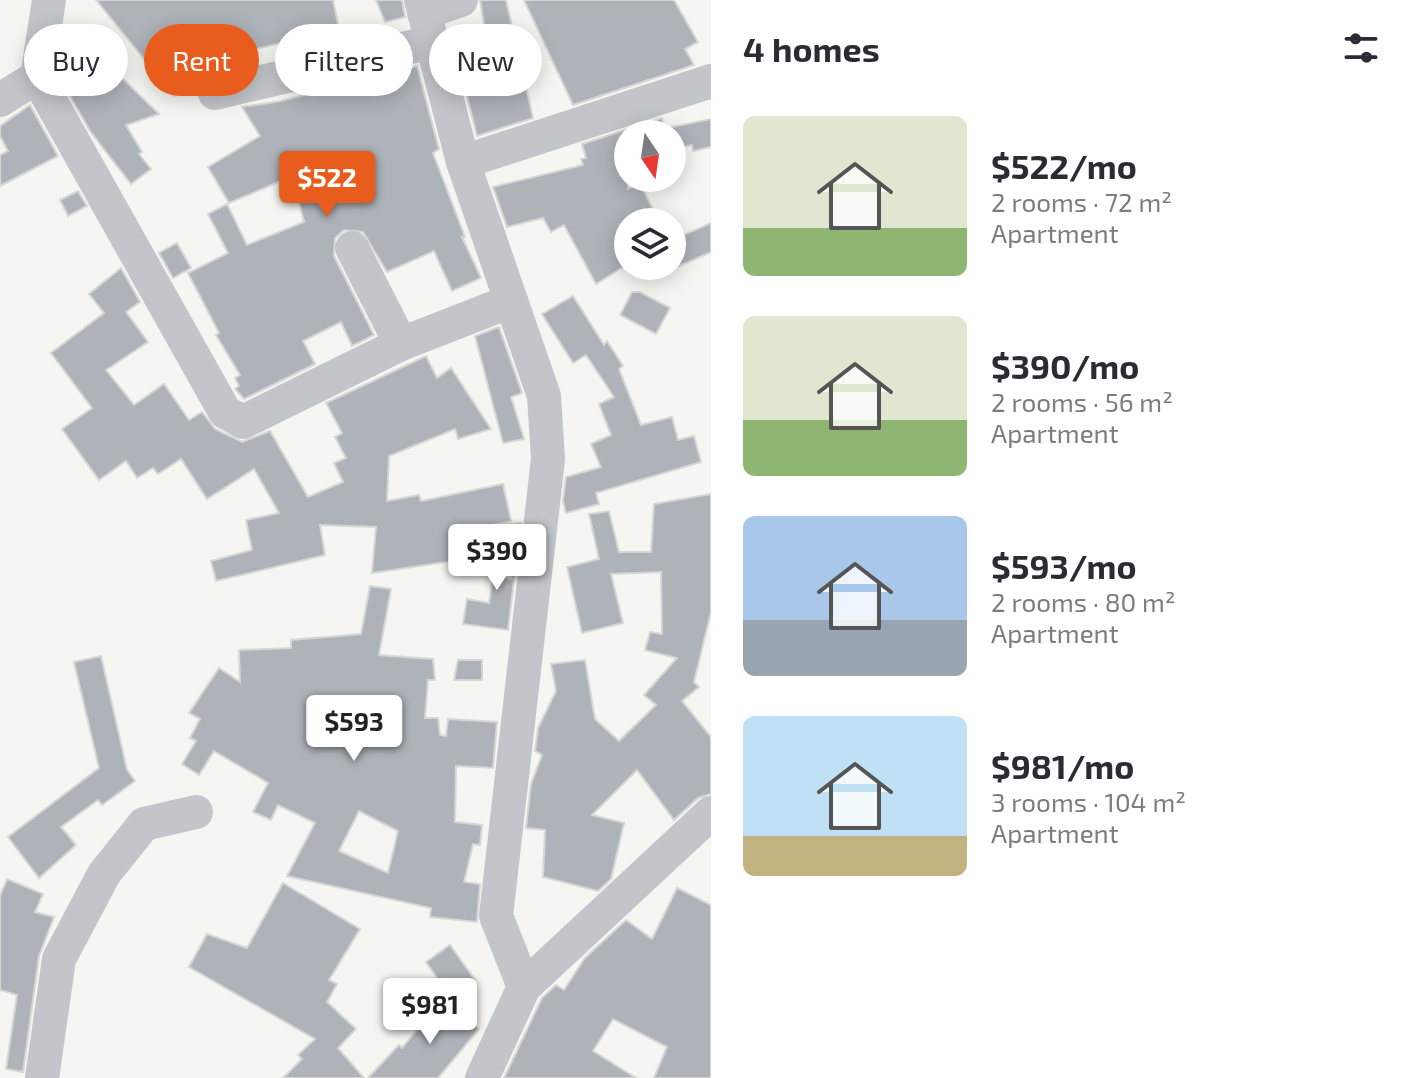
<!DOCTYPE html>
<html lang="en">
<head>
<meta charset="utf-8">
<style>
	:root { --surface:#fff; --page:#f7f7f7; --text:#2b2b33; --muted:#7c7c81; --accent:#e85d1d }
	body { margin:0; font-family:"Exo 2",sans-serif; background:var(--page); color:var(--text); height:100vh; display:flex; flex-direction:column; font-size:30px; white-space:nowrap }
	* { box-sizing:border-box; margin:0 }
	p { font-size:26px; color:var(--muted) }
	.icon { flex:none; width:44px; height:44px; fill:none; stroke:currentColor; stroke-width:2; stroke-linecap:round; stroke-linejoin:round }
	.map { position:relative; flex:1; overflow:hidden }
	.drawer { display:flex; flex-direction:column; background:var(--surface); width:704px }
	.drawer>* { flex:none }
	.top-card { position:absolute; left:24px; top:24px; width:566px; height:72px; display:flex; gap:16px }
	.needle { width:52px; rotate:167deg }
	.fabs { position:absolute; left:614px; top:120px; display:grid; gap:16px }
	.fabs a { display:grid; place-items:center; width:72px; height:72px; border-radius:50%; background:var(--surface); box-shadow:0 4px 20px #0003; font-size:40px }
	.price { position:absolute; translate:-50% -68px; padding:0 18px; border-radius:8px; background:#fff; color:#222; font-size:26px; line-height:52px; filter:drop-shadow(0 2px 4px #0008) }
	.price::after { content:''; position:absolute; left:50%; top:48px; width:24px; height:18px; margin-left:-12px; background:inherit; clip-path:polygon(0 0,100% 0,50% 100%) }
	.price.on { background:var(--accent); color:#fff }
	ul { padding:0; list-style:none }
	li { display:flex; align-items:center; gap:24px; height:200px; padding:0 32px }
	li span { display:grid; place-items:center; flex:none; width:224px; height:160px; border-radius:12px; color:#555 }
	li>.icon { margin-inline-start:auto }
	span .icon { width:96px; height:96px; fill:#fffc; stroke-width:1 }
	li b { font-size:34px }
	h2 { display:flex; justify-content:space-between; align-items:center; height:96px; padding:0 32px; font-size:34px }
	.tag { padding:0 28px; border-radius:36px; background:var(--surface); box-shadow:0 4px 20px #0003; font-size:28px; line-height:72px }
	.tag.on { background:var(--accent); color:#fff }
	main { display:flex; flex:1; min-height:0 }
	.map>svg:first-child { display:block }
	.building { fill:#adb3b9; stroke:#d6d6d4; stroke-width:2; fill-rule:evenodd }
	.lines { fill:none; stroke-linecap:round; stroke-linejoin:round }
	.minor { stroke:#c2c5c9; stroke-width:34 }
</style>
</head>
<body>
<main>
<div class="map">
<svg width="711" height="1078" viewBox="0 0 711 1078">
	<rect width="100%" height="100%" fill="#f5f5f1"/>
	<g class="building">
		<path d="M 96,0 L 333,0 L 339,29 L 219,58 L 220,62 L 194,69 L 196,91 L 174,96 Z"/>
		<path d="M 376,0 L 402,0 L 405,17 L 385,22 Z"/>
		<path d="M 480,0 L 506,0 L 533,118 L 477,136 L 457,57 L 488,49 Z"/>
		<path d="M 524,0 L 674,0 L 698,42 L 685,49 L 694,65 L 573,105 Z"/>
		<path d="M 75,32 L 159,114 L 126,125 L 142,152 L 139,154 L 151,169 L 131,184 L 90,131 L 70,96 L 87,86 L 62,49 Z"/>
		<path d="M 417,66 L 439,149 L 433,153 L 465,237 L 462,237 L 481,278 L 452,291 L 434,251 L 387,272 L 363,232 L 344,230 L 335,238 L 334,256 L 374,335 L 352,346 L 341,322 L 303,341 L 315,364 L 244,399 L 235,389 L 239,386 L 235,378 L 240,375 L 216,335 L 219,333 L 188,273 L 228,253 L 208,214 L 227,204 L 247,245 L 304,222 L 293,176 L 229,203 L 208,167 L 260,136 L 242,107 L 281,101 Z"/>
		<path d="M 30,105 L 58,156 L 0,186 L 0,155 L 8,151 L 0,136 L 0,126 Z"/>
		<path d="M 662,118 L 665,134 L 628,134 L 628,189 L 640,183 L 659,222 L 628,222 L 628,264 L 596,284 L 564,225 L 551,232 L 543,218 L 507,227 L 493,187 L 583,165 L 581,159 L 586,158 L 582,144 Z"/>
		<path d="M 711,119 L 711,147 L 693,151 L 692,145 L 672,149 L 672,127 Z"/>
		<path d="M 78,191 L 87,206 L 68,216 L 60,200 Z"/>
		<path d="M 711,223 L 711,252 L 679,266 L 672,240 Z"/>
		<path d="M 177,243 L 191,268 L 173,278 L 159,253 Z"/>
		<path d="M 121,268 L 140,302 L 126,312 L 148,342 L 106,370 L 134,405 L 164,384 L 189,420 L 202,412 L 215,429 L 242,442 L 270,431 L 308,497 L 343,482 L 334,463 L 346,458 L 335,437 L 342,433 L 326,403 L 426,356 L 437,378 L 451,368 L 491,429 L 458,439 L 455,429 L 389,456 L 387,501 L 419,495 L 421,501 L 503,484 L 511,521 L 456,533 L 460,560 L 372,573 L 376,527 L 320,525 L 325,555 L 216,581 L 211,561 L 252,550 L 246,520 L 279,513 L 254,469 L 207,499 L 181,459 L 158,474 L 153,468 L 137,478 L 126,461 L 99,480 L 62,429 L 92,408 L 51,353 L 104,313 L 89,294 Z"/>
		<path d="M 632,292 L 640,292 L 670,308 L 656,334 L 620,315 Z"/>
		<path d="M 573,296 L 604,345 L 607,341 L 623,366 L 619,369 L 641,425 L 672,417 L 678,440 L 694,436 L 701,462 L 596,493 L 599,504 L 566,513 L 563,501 L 566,477 L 601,467 L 591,444 L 611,435 L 599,404 L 614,397 L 586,355 L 573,363 L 542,314 Z"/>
		<path d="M 499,327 L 522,393 L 511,397 L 524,439 L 503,443 L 475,336 Z"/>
		<path d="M 711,494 L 711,612 L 694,682 L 699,687 L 682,701 L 711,737 L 711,794 L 698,798 L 674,820 L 637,770 L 592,815 L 624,823 L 611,879 L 598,891 L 543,877 L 545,830 L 526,828 L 531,784 L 542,755 L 535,751 L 538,728 L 556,691 L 551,664 L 585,660 L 595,719 L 619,741 L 656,705 L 644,695 L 677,658 L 645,650 L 650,632 L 662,634 L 661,572 L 611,574 L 623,623 L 582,633 L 567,567 L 599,559 L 589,514 L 609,511 L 619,552 L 651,552 L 654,504 Z"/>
		<path d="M 521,523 L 508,630 L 463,624 L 467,599 L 489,603 L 493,576 L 512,579 L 504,525 Z"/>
		<path d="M 370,586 L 391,589 L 379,655 L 433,659 L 435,680 L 428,680 L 425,718 L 438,718 L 440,735 L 446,736 L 448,719 L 497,722 L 493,768 L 456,766 L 455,822 L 482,825 L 480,845 L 473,844 L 464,882 L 480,884 L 477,922 L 430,917 L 431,908 L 287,876 L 315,823 L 278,805 L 271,820 L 253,812 L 268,783 L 214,751 L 199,775 L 182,764 L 196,741 L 190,738 L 200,719 L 189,713 L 219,668 L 240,682 L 239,650 L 291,648 L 291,640 L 361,634 ZM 359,811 L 398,831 L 388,873 L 339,851 Z"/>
		<path d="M 101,656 L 127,770 L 135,781 L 102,805 L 98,800 L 61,827 L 76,845 L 39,878 L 8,837 L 99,768 L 74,662 Z"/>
		<path d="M 458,660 L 482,660 L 482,680 L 454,680 Z"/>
		<path d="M 7,879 L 43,894 L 35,912 L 54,917 L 39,956 L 23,1072 L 6,1069 L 17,995 L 0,990 L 0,896 Z"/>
		<path d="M 283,883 L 360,929 L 329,980 L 337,984 L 327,1002 L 356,1029 L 338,1048 L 364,1078 L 283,1078 L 302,1059 L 298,1055 L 315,1039 L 189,967 L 207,934 L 247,948 Z"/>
		<path d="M 677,888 L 711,905 L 711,1078 L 654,1078 L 667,1047 L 613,1019 L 593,1051 L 636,1078 L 504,1078 L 542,998 L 556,985 L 564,990 L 585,958 L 626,920 L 652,939 Z"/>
		<path d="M 450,945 L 475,980 L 454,1002 L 426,962 Z"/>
		<path d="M 443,999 L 479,1029 L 438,1078 L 368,1078 L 399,1045 L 402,1048 Z"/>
	</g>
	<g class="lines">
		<g class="minor">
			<path d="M 49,0 L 37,77 L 225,412 L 243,422 L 401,344 L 511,301"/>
			<path d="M 421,0 L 463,162 L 544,396 L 548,459 L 496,916 L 524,987 L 482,1078"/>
			<path d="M 424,13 L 461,0"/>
			<path d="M 215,93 L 432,42"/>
			<path d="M 0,100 L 37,77"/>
			<path d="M 463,162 L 711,81"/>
			<path d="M 352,248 L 401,344"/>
			<path d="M 524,987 L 711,813"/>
			<path d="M 42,1078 L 59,959 L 104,874 L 144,824 L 196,812"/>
		</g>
	</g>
</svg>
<div class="fabs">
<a><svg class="needle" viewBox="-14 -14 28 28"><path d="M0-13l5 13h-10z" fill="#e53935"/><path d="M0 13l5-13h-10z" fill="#7c7c81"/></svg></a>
<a><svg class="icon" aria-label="layers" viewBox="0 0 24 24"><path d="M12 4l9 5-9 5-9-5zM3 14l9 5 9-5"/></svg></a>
</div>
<b class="price on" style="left:327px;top:219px">$522</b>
<b class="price" style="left:497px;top:592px">$390</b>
<b class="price" style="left:354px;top:763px">$593</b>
<b class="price" style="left:430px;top:1046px">$981</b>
<div class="top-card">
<a class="tag">Buy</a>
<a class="tag on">Rent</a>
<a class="tag">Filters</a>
<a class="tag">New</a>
</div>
</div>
<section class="drawer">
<h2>4 homes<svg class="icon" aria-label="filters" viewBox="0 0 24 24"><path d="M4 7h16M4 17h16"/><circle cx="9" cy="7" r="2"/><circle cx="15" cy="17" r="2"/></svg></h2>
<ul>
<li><span style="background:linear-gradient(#dfe7d0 70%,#8fb573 0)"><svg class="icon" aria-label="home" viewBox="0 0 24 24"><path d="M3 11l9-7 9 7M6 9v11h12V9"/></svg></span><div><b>$522/mo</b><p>2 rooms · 72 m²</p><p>Apartment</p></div></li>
<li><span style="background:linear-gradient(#dfe7d0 65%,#8fb573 0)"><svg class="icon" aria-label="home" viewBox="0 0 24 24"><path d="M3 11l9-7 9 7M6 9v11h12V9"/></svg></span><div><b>$390/mo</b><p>2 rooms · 56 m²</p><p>Apartment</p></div></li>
<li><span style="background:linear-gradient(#a9c7e8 65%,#9aa5b1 0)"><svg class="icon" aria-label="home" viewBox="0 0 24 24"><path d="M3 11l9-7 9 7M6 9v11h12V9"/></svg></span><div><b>$593/mo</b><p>2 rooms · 80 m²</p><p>Apartment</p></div></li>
<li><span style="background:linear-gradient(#bfe0f5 75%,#c2b280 0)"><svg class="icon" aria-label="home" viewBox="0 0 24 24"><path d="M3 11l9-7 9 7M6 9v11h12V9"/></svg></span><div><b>$981/mo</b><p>3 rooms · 104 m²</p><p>Apartment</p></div></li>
</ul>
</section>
</main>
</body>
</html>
